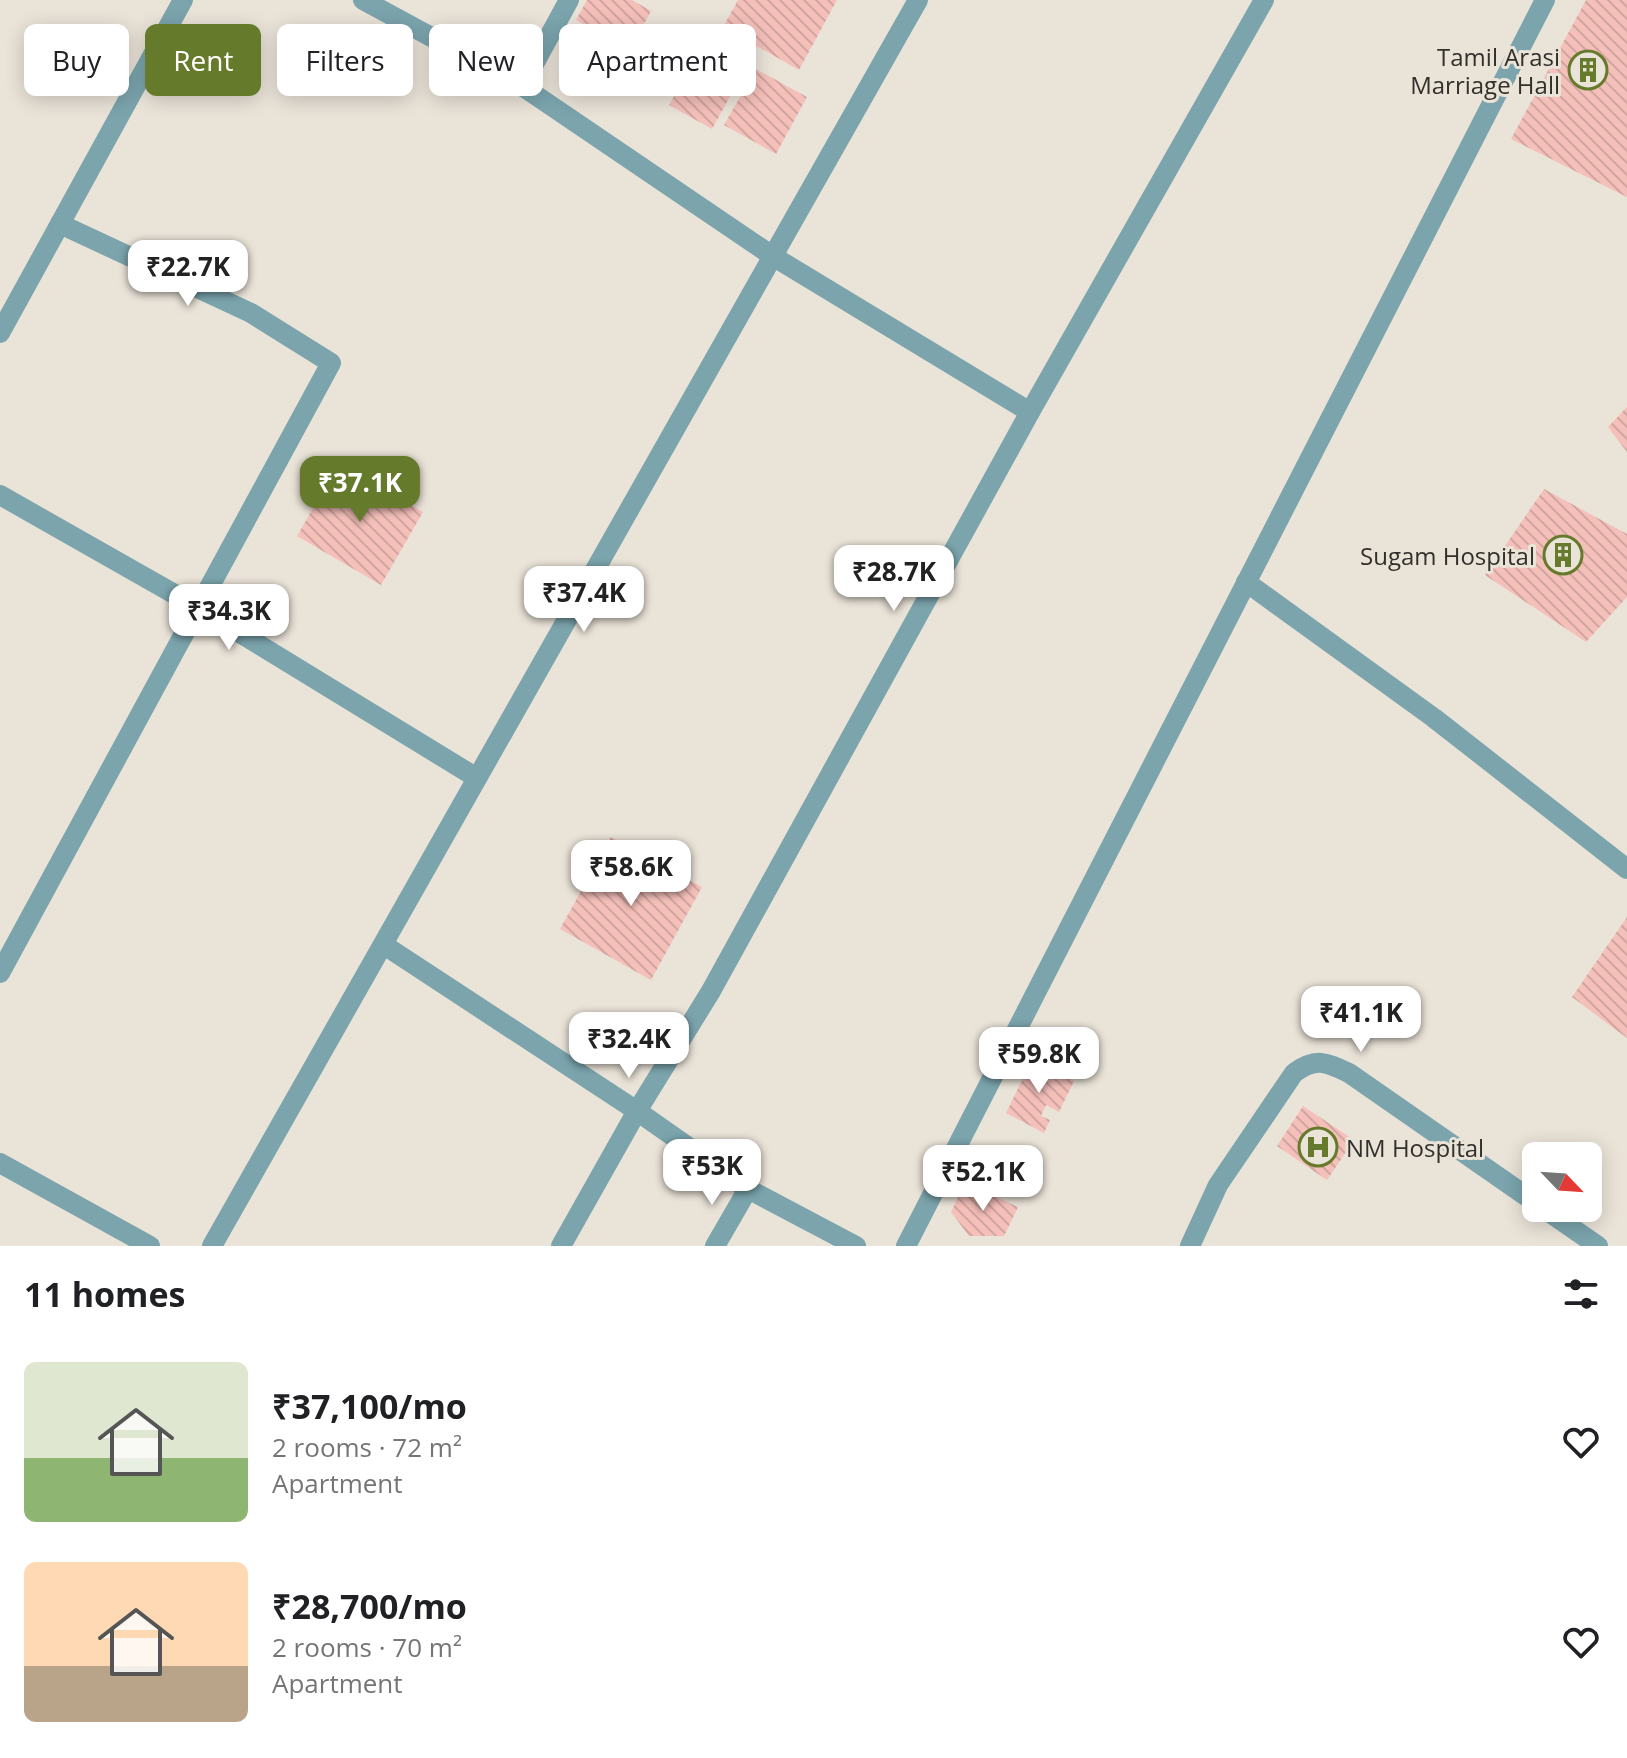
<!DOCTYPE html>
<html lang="en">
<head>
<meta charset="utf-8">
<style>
	:root { --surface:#fff; --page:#f6f6f6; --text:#202124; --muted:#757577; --accent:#657a2b }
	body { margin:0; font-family:"Open Sans",sans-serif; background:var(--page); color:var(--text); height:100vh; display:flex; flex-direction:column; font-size:30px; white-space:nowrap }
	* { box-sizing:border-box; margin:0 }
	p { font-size:26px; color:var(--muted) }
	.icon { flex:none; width:44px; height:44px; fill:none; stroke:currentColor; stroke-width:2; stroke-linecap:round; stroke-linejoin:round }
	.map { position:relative; height:1246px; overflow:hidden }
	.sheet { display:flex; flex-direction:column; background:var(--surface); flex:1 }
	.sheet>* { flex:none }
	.guide { position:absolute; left:24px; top:24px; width:800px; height:72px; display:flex; gap:16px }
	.needle { width:52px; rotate:115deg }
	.controls { position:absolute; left:1522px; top:1142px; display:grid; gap:16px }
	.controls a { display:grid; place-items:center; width:80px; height:80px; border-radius:12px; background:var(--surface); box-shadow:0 4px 20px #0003; font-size:40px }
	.price { position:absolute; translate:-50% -68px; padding:0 18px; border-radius:16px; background:#fff; color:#222; font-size:26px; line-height:52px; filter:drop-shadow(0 2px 4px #0008) }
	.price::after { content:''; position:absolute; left:50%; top:48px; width:24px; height:18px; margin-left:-12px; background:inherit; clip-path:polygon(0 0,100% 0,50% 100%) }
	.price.selected { background:var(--accent); color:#fff }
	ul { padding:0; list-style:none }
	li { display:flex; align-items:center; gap:24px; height:200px; padding:0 24px }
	li span { display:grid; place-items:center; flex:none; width:224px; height:160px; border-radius:12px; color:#555 }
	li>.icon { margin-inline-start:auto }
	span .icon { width:96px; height:96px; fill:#fffc; stroke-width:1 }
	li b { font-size:34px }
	h2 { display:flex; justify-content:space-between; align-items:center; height:96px; padding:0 24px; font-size:34px }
	.chip { padding:0 28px; border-radius:12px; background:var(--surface); box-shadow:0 4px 20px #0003; font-size:28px; line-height:72px }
	.chip.selected { background:var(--accent); color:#fff }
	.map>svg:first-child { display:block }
	.building { fill:url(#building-back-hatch) }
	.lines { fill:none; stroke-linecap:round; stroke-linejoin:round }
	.minor { stroke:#7ba4ad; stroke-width:20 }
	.labels { text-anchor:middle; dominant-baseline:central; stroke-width:6; stroke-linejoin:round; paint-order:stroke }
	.poi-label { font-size:24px; fill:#33302c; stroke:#eae3d8; text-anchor:end }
</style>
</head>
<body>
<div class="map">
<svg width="1627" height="1246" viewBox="0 0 1627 1246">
	<defs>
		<pattern id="building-back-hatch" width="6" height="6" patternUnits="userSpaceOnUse" patternTransform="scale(2)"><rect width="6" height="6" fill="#f5c0ba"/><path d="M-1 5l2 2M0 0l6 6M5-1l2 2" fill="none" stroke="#d2a5a0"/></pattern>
	</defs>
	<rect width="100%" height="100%" fill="#eae3d8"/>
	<g class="building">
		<path d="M 587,0 L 632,0 L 651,11 L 630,50 L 576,20 Z"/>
		<path d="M 738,0 L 837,0 L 799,70 L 723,27 Z"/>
		<path d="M 1586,0 L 1627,0 L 1627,197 L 1511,139 Z"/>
		<path d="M 704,42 L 747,66 L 712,129 L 669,105 Z"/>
		<path d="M 756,69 L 807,97 L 776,154 L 724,125 Z"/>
		<path d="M 1627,407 L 1627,452 L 1608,427 Z"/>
		<path d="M 339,463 L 423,512 L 381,585 L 297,536 Z"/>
		<path d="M 1544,489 L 1627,534 L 1627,597 L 1586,642 L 1485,575 Z"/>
		<path d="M 611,837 L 702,887 L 651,980 L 560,929 Z"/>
		<path d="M 1627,917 L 1627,1038 L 1572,997 Z"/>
		<path d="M 1032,1060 L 1074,1081 L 1059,1112 L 1046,1105 L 1041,1116 L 1050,1120 L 1044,1133 L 1006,1113 Z"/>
		<path d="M 1303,1106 L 1354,1140 L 1327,1180 L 1277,1146 Z"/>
		<path d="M 989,1148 L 1031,1166 L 1017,1196 L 992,1185 L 993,1176 L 980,1170 Z"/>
		<path d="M 965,1183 L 1018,1207 L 1004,1236 L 969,1236 L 951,1212 Z"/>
	</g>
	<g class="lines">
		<g class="minor">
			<path d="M 363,0 L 522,86 L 774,257 L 1030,412"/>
			<path d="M 522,86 L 569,0"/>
			<path d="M 0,333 L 183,0"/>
			<path d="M 0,495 L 199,608 L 477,778"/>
			<path d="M 1246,582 L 1434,718 L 1627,869"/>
			<path d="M 384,945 L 637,1111 L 748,1189 L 856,1246"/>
			<path d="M 0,973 L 331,363 L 251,313 L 60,224"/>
			<path d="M 0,1163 L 150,1246"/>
			<path d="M 1543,1208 L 1598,1246"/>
			<path d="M 212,1246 L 918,0"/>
			<path d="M 561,1246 L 637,1111 L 711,991 L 1030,412 L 1264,0"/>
			<path d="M 715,1246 L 748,1189"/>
			<path d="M 906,1246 L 1545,0"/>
			<path d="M 1190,1246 L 1218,1185 L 1294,1073 C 1316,1057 1326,1062 1349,1073 L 1536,1203"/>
		</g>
	</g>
	<defs>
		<symbol id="building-ring" viewBox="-11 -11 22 22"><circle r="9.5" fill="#eae3d8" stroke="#657a2b" stroke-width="1.5"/><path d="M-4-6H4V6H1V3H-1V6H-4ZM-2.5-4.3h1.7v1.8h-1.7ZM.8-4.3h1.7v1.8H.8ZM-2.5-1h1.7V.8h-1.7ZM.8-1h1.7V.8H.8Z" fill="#657a2b"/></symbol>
		<symbol id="hospital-ring" viewBox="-11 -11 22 22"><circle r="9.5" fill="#eae3d8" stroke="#657a2b" stroke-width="1.5"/><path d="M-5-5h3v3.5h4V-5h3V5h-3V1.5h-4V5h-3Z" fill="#657a2b"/></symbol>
	</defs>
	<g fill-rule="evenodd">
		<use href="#building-ring" x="1566" y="48" width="44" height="44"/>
		<use href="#building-ring" x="1541" y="533" width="44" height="44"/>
		<use href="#hospital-ring" x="1296" y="1125" width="44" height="44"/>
	</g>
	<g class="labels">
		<g class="poi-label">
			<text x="1560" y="56">Tamil Arasi<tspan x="1560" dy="28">Marriage Hall</tspan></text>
			<text x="1535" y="555">Sugam Hospital</text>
			<text x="1346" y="1147" text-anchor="start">NM Hospital</text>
		</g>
	</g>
</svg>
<div class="controls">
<a><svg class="needle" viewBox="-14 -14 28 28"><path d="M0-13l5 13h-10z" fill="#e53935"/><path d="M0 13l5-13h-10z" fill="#757577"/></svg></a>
</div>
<b class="price" style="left:188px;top:308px">₹22.7K</b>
<b class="price selected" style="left:360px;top:524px">₹37.1K</b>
<b class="price" style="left:894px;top:613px">₹28.7K</b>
<b class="price" style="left:584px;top:634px">₹37.4K</b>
<b class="price" style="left:229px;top:652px">₹34.3K</b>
<b class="price" style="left:631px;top:908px">₹58.6K</b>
<b class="price" style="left:1361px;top:1054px">₹41.1K</b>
<b class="price" style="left:629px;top:1080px">₹32.4K</b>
<b class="price" style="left:1039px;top:1095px">₹59.8K</b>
<b class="price" style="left:712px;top:1207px">₹53K</b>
<b class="price" style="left:983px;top:1213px">₹52.1K</b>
<div class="guide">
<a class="chip">Buy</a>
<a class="chip selected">Rent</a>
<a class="chip">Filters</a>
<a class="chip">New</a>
<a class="chip">Apartment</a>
</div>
</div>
<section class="sheet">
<h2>11 homes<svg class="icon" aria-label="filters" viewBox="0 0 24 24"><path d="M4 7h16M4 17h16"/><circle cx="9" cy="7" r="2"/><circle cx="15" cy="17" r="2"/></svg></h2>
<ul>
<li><span style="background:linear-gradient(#dfe7d0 60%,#8fb573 0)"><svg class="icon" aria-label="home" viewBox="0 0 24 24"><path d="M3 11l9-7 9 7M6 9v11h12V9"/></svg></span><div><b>₹37,100/mo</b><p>2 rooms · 72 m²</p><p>Apartment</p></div><svg class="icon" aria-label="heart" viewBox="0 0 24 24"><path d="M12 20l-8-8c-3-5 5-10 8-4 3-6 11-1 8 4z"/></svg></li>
<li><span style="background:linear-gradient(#ffd9b3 65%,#b9a48a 0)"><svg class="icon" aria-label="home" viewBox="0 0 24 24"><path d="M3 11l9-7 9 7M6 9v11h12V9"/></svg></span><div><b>₹28,700/mo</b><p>2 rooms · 70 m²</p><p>Apartment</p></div><svg class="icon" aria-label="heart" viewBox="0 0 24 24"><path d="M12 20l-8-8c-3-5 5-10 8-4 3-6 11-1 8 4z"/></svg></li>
</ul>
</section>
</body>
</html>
